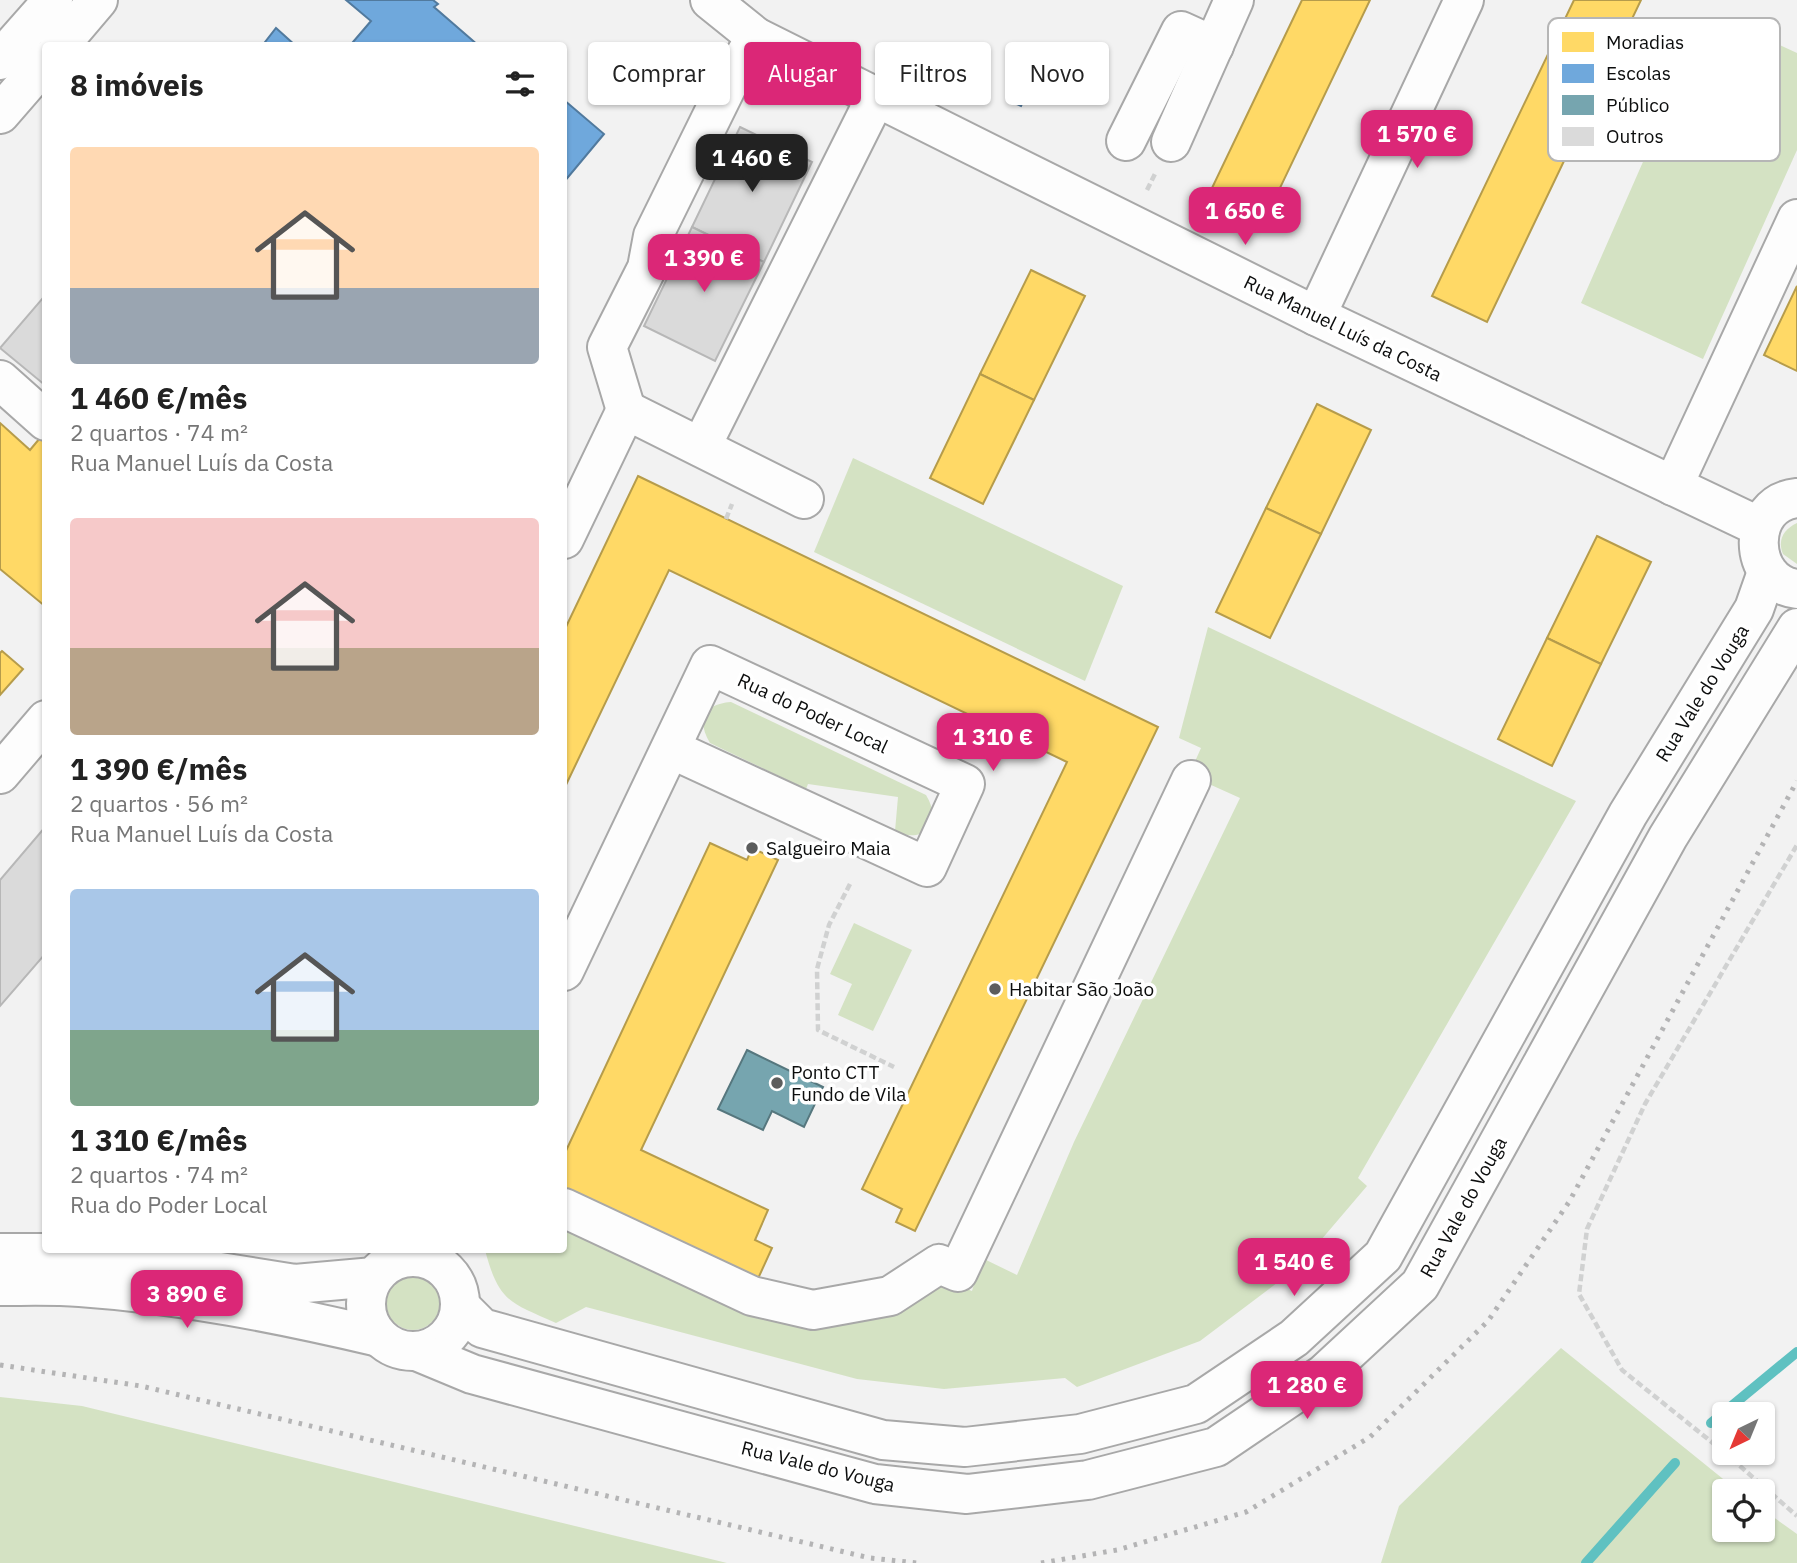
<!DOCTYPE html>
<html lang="pt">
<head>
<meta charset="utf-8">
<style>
	:root { --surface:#fff; --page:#f2f2f2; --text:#222; --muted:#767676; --accent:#db2777 }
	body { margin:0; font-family:"IBM Plex Sans",sans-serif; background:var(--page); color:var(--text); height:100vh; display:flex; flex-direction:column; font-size:26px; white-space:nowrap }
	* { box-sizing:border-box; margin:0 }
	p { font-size:23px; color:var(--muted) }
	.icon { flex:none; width:38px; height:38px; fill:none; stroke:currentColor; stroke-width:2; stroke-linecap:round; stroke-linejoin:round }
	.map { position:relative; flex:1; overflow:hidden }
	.side { position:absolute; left:42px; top:42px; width:525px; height:1211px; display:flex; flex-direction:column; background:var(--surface); border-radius:7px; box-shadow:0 2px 5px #0004 }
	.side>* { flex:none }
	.hud { position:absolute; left:588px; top:42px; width:665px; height:63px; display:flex; gap:14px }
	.needle { width:46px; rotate:223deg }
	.controls { position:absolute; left:1712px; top:1402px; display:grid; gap:14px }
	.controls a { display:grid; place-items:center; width:63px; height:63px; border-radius:7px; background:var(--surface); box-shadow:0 2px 5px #0004; font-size:35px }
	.price { position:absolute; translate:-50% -60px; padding:0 16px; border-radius:14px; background:var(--accent); color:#fff; font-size:23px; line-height:46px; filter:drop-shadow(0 2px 4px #0008) }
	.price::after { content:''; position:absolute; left:50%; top:42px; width:21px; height:16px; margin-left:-10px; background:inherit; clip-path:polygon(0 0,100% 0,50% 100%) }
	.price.on { background:#222; color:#fff }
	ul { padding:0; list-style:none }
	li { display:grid; align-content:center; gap:14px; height:371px; padding:0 28px }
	li span { display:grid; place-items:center; height:217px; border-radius:7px; color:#555 }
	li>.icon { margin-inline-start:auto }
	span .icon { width:126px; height:126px; fill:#fffc; stroke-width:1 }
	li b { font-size:30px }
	h2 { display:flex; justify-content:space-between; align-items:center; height:84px; padding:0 28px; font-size:30px }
	.chip { padding:0 24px; border-radius:7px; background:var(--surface); box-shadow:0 2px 5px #0004; font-size:24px; line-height:63px }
	.chip.on { background:var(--accent); color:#fff }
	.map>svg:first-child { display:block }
	.green { fill:#d4e2c3 }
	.homes { fill:#ffd966; stroke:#b69c4b; stroke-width:2 }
	.schools { fill:#6fa8dc; stroke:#517a9e; stroke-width:2 }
	.public { fill:#76a5af; stroke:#56777e; stroke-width:2 }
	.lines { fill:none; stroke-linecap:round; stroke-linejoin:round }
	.stream { stroke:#5fc1c1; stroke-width:10 }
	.building { fill:#dadada; stroke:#b7b7b7; stroke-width:2 }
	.minor-casing { stroke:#a8a8a8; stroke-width:42 }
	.path { stroke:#d0d1d1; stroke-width:4.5; stroke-dasharray:7 3.5; stroke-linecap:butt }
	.minor { stroke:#fdfdfd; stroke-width:38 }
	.rail { stroke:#b4b4b5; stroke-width:5; stroke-dasharray:3.5 7; stroke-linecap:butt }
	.poi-dot { fill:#5c5d5d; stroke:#fff; stroke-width:2.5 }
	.labels { text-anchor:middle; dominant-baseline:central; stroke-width:7; stroke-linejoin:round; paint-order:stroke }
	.street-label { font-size:19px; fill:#0c0d0d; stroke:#fff }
	.poi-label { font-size:19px; fill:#0c0d0d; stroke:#fff; text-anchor:start }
	.key { fill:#fff; stroke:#b6b6b6; stroke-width:2 }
	.key-label { font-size:19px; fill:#0c0d0d }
</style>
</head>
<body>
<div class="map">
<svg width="1797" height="1563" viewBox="0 0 1797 1563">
	<rect width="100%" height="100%" fill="#f2f2f2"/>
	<g class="green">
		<path d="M 1762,37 L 1797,53 L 1797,150 L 1703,359 L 1581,303 L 1682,73 L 1734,95 Z"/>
		<path d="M 853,458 L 1123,586 L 1085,681 L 814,552 Z"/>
		<path d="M 1797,523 L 1797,564 L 1783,554 C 1777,540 1784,529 1797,523 Z"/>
		<path d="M 1208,627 L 1576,801 L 1358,1178 L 1367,1186 L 1298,1267 L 1200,1341 L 1077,1387 L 1065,1378 L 944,1389 L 857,1379 L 586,1307 L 556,1323 C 509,1302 499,1302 485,1250 L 564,1250 L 564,1220 L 745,1307 L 942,1279 L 972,1291 L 982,1258 L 1017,1275 L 1074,1142 L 1240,798 L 1189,775 L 1201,748 L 1179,738 Z"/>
		<path d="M 731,702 L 926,795 C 943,822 924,845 895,831 L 898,797 L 808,784 L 806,789 L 710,743 C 696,720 704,704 731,702 Z"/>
		<path d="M 854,923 L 912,950 L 873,1031 L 838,1015 L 852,984 L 830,974 Z"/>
		<circle cx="413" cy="1303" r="27"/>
		<path d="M 1561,1348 L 1738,1491 L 1724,1491 L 1724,1530 L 1762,1530 L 1762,1509 L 1797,1534 L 1797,1563 L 1381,1563 L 1399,1506 Z"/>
		<path d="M 0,1397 L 82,1406 L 727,1563 L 0,1563 Z"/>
	</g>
	<g class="homes">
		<path d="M 1302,0 L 1370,0 L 1267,215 L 1212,188 Z"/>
		<path d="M 1574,0 L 1641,0 L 1487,322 L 1432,296 Z"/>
		<path d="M 1031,270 L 1085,296 L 1034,400 L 980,374 Z"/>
		<path d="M 1797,286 L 1797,371 L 1764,355 Z"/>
		<path d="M 980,374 L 1034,400 L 983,504 L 930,478 Z"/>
		<path d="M 1317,404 L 1371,430 L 1321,534 L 1266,508 Z"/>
		<path d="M 0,423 L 30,450 L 40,438 L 46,443 L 46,607 L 0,569 Z"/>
		<path d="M 638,476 L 1158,727 L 915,1231 L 896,1222 L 902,1209 L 862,1189 L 1067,762 L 669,570 L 564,789 L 564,631 Z"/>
		<path d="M 1266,508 L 1321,534 L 1270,638 L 1216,612 Z"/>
		<path d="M 1597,536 L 1651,562 L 1601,664 L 1547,638 Z"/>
		<path d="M 1547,638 L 1601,664 L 1552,766 L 1498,739 Z"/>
		<path d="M 2,651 L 23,669 L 0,695 L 0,653 Z"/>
		<path d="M 710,843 L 747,860 L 752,848 L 778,860 L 641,1150 L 768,1210 L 755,1240 L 772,1248 L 756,1283 L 564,1192 L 564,1155 Z"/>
	</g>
	<g class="schools">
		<path d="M 346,0 L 433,0 L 438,4 L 434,7 L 479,46 L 357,46 L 353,42 L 371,21 Z"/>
		<path d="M 276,28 L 296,46 L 262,46 Z"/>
		<path d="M 1018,83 L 1030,88 L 1021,106 L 1010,101 Z"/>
		<path d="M 564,100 L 604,134 L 564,182 Z"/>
	</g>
	<path class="public" d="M 747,1050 L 823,1087 L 804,1127 L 772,1111 L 763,1130 L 718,1109 Z"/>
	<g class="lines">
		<g class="stream">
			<path d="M 1711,1423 L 1797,1352"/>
			<path d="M 1586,1563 L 1675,1463"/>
		</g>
	</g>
	<g class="building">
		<path d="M 740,127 L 812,162 L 764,262 L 692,227 Z"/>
		<path d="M 692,227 L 764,262 L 715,361 L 644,326 Z"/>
		<path d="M 42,299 L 46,302 L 46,386 L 0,348 Z"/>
		<path d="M 46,826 L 46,953 L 0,1006 L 0,880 Z"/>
	</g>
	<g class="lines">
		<defs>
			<g id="minor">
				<path d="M 710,0 L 756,37 L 968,143 L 1316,316 L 1760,527"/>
				<path d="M 59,46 L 98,0"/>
				<path d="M 0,60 L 53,0"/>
				<path d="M 0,114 L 46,61"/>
				<path d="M 1126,141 L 1181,31 L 1214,46"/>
				<path d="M 1171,142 L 1234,0"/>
				<path d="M 1316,316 L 1464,0"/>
				<path d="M 0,380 L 46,421"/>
				<path d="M 626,410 L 607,347 L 647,268 L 653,236 L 729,82 L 756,37"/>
				<path d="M 701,447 L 876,97"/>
				<path d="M 1673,486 L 1797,219"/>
				<path d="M 1797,498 C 1745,503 1747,583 1797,589"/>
				<path d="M 564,539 L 626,410 L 804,499"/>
				<path d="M 0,774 L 46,720"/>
				<path d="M 564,971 L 710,665 L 965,784 L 927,867 L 671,749"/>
				<path d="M 564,1208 L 752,1296 L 813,1310 L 890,1296 L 939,1264 L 958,1272 L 1191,780"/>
				<path d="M 0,1253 L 79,1253 L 138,1259 L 295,1284 L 374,1277"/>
				<circle cx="413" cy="1304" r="47"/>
				<path d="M 0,1286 C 26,1286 53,1285 80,1287 C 181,1294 281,1314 379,1337"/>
				<path d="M 461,1307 L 482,1328 L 883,1440 L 965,1447 L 1080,1434 L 1196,1404 L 1294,1338 L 1383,1256 L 1628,814 L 1754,609 L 1767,572"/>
				<path d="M 419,1352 L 472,1374 L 875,1484 L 967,1494 L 1088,1480 L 1216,1447 L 1324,1374 L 1420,1285 L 1668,837 L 1797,628"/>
			</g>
		</defs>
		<use href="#minor" class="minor-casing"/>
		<g class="path">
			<path d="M 1147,190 L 1155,174"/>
			<path d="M 726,519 L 732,504"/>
			<path d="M 850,884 L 829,925 L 817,969 L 818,1030 L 894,1067"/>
			<path d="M 1724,1452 L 1622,1370 L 1579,1294 L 1587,1229 L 1645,1104 L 1797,845"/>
			<path d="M 1724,1452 L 1797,1516"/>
		</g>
		<use href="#minor" class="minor"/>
		<g class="rail">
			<path d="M 0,1365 L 141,1386 L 870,1558 L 917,1563"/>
			<path d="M 1041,1563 L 1117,1550 L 1246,1512 L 1370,1437 L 1488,1321 L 1569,1202 L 1797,781"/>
		</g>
	</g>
	<g class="poi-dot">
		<circle cx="752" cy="848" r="7"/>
		<circle cx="995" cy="989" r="7"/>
		<circle cx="777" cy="1083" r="7"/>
	</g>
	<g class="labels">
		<g class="street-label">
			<text transform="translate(1343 328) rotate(26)">Rua Manuel Luís da Costa</text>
			<text transform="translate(1702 693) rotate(-58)">Rua Vale do Vouga</text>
			<text transform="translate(813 713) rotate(25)">Rua do Poder Local</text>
			<text transform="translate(1463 1207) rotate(-61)">Rua Vale do Vouga</text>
			<text transform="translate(818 1466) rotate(14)">Rua Vale do Vouga</text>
		</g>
		<g class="poi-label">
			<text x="766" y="848">Salgueiro Maia</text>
			<text x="1009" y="989">Habitar São João</text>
			<text x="791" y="1072">Ponto CTT<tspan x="791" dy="22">Fundo de Vila</tspan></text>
		</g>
	</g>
	<rect x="1548" y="18" width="232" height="143" rx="10" class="key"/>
	<rect x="1562" y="32" width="32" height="20" fill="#ffd966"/>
	<rect x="1562" y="64" width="32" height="19" fill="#6fa8dc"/>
	<rect x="1562" y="95" width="32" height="20" fill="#76a5af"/>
	<rect x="1562" y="127" width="32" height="19" fill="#dadada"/>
	<g class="key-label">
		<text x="1606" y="49">Moradias</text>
		<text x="1606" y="80">Escolas</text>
		<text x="1606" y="112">Público</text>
		<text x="1606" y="143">Outros</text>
	</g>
</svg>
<div class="controls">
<a><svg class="needle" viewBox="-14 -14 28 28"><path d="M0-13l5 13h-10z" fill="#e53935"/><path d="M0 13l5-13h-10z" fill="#767676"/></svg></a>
<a><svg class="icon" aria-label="locate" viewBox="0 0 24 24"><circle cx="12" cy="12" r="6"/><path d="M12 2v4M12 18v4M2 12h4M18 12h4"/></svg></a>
</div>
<b class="price" style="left:1417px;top:170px">1 570 €</b>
<b class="price on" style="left:752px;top:194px">1 460 €</b>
<b class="price" style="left:1245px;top:247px">1 650 €</b>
<b class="price" style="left:704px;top:294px">1 390 €</b>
<b class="price" style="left:993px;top:773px">1 310 €</b>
<b class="price" style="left:1294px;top:1298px">1 540 €</b>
<b class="price" style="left:187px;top:1330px">3 890 €</b>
<b class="price" style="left:1307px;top:1421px">1 280 €</b>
<div class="hud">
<a class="chip">Comprar</a>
<a class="chip on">Alugar</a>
<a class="chip">Filtros</a>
<a class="chip">Novo</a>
</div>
<section class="side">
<h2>8 imóveis<svg class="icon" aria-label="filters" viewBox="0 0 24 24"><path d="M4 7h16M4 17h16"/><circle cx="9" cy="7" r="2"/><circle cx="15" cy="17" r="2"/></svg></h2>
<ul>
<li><span style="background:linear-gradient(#ffd9b3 65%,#9aa5b1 0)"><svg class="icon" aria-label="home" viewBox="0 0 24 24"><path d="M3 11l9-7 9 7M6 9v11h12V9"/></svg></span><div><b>1 460 €/mês</b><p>2 quartos · 74 m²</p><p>Rua Manuel Luís da Costa</p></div></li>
<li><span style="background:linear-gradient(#f6c9c9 60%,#b9a48a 0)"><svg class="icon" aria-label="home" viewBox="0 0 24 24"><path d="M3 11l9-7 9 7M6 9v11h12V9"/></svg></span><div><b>1 390 €/mês</b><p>2 quartos · 56 m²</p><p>Rua Manuel Luís da Costa</p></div></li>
<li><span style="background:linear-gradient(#a9c7e8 65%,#7fa58c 0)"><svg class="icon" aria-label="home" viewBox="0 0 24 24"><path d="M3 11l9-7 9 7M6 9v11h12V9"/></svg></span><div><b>1 310 €/mês</b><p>2 quartos · 74 m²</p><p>Rua do Poder Local</p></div></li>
</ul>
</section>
</div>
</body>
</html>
